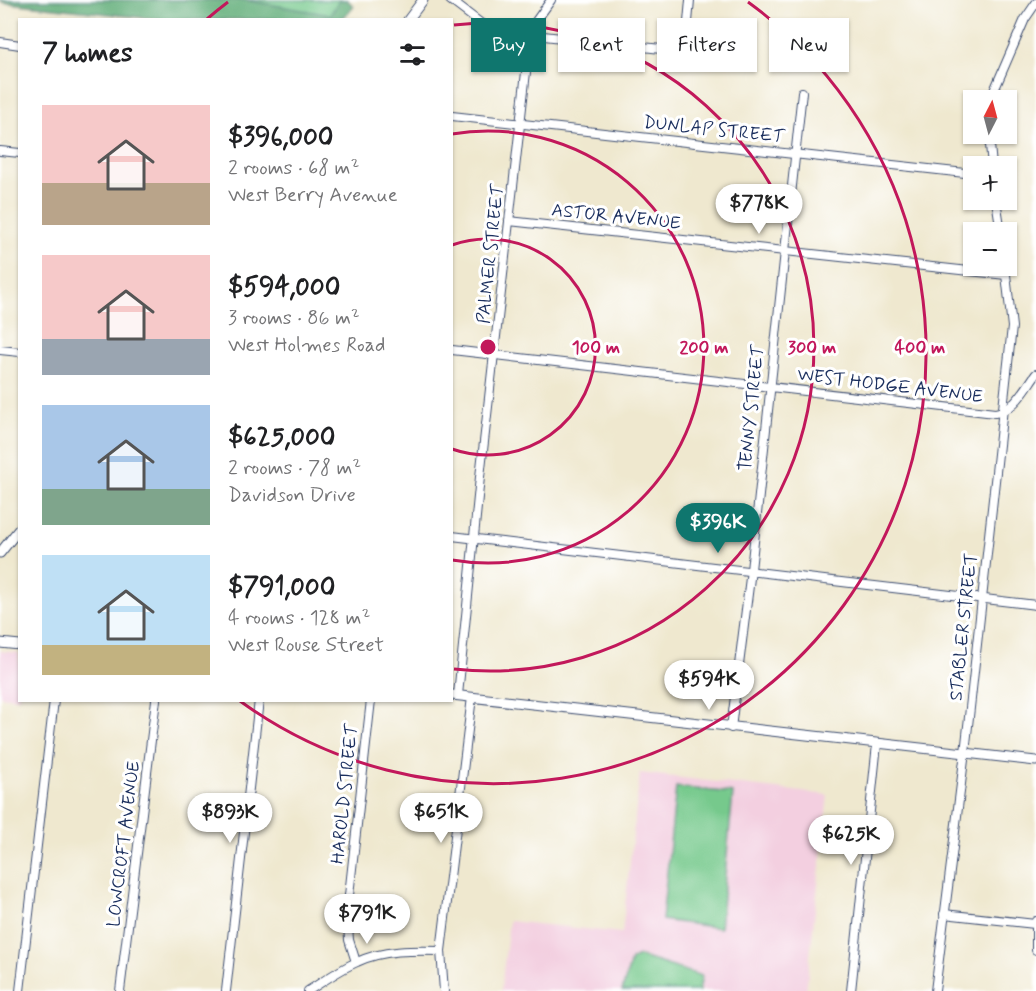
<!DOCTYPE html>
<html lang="en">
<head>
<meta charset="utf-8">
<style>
	:root { --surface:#fff; --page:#f2f2f2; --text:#202124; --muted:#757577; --accent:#0f766e }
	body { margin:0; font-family:Mynerve,sans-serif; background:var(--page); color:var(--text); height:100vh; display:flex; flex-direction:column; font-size:22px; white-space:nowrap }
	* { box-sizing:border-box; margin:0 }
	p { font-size:20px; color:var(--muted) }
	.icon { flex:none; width:33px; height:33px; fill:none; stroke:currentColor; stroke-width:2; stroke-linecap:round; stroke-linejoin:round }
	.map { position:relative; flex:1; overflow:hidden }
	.details { position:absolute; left:18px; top:18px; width:435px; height:684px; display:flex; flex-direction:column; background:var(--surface); border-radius:0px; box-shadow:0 2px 4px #0004 }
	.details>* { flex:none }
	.banner { position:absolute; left:471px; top:18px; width:474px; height:54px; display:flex; gap:12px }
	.needle { width:39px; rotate:6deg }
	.tools { position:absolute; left:963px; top:90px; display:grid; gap:12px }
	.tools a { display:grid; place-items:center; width:54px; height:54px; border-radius:0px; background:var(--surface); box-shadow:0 2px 4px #0004; font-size:30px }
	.price { position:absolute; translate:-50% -51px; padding:0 14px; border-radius:21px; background:#fff; color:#222; font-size:20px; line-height:39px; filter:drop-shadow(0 2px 3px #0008) }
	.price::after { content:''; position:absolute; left:50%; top:36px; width:18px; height:14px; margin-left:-9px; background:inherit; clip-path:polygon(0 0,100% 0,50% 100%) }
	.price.current { background:var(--accent); color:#fff }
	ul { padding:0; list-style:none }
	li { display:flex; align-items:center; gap:18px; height:150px; padding:0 24px }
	li span { display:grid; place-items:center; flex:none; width:168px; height:120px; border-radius:0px; color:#555 }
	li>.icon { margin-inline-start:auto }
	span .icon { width:72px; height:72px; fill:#fffc; stroke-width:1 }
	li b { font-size:26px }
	h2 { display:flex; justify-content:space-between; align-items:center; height:72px; padding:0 24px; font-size:26px }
	.pill { padding:0 21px; border-radius:0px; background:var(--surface); box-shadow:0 2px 4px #0004; font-size:21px; line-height:54px }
	.pill.current { background:var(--accent); color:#fff }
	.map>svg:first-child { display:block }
	.built { fill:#f3cfe0 }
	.green { fill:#76c98c; stroke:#487c75; stroke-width:1.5 }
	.forest { fill:#60ad78; stroke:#3e6e6b; stroke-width:1.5 }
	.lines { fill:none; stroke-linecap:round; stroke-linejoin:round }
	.minor-casing { stroke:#3b4b6f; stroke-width:10 }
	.tertiary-casing { stroke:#3b4b6f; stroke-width:11 }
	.minor { stroke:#fff; stroke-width:8 }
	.tertiary { stroke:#fff; stroke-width:9 }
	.ring { fill:none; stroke:#c2185b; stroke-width:3 }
	.labels { text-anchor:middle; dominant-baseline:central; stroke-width:6; stroke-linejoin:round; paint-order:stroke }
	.street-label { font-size:18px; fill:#1b2f5e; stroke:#fff }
	.centre { fill:#c2185b; stroke:#fff; stroke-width:3 }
	.ring-label { font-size:18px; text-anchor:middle; font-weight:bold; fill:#c2185b; stroke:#fff; stroke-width:6; stroke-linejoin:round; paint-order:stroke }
</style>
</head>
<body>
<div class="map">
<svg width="1036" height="991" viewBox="0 0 1036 991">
	<rect width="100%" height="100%" fill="#fff"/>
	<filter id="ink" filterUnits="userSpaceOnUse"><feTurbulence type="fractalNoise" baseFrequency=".0167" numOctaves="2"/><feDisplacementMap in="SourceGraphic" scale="12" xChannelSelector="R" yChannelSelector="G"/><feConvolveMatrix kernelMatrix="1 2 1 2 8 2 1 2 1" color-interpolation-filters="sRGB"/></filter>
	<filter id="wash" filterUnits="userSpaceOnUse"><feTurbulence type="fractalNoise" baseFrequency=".008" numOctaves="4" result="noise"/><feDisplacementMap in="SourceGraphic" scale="24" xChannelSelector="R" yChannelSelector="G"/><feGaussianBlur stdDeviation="1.35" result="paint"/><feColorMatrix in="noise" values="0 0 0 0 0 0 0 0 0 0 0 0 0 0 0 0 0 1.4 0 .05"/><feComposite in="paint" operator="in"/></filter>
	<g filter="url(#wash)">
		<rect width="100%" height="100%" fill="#efe8cf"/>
		<g class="built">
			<path d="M 0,651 L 19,653 L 19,698 L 0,696 Z"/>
			<path d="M 640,773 L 828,795 L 806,991 L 501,991 L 509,921 L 622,933 Z"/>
		</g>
		<g class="green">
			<path d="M 152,0 L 347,0 L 331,20 Z"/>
			<path d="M 676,787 L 733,793 L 720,928 L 662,920 Z"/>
			<path d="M 638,956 L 702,976 L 699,991 L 622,991 L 631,960 Z"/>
		</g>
		<path class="forest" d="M 0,0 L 245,0 L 330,15 L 340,0 L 347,0 L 354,6 L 342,19 L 164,20 L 0,2 Z"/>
	</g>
	<g filter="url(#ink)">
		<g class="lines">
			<defs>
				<g id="minor">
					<path d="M 450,0 L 483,25 L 499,31 L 679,51 L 686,44 L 690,0"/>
					<path d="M 0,42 L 20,45"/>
					<path d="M 990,100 L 1025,19 L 1036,3"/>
					<path d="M 452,116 L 974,174"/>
					<path d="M 989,134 L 992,166"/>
					<path d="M 0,151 L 20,153"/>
					<path d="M 996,200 L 1001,232"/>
					<path d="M 509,221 L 1006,275"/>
					<path d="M 0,350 L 20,352"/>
					<path d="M 452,350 L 995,413 C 1014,411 1025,389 1036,374"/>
					<path d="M 452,536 L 1036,605"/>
					<path d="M 458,695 L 480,477 L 531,28 L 551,0"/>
					<path d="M 731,728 L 751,570 L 802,92"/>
					<path d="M 944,914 L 1035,924"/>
					<path d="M 1036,921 L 1036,950"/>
					<path d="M 356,962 L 349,940 L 347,913 L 371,700"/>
					<path d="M 20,991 L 54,700"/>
					<path d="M 120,991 L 156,700"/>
					<path d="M 226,991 L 259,700"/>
					<path d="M 308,991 C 324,981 340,969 357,962 C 382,950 414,950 441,951"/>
					<path d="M 444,991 L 441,951 L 472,697"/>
					<path d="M 851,991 L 877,744"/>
					<path d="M 935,991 L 966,744 L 1012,327 L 1005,266"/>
				</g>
				<g id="tertiary">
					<path d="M 408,20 L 423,0"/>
					<path d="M 0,553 L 20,528"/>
					<path d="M 0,643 L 20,645"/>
					<path d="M 452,695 L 1036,761"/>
				</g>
			</defs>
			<use href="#minor" class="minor-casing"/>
			<use href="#tertiary" class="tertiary-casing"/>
			<use href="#minor" class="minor"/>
			<use href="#tertiary" class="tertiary"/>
		</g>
	</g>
	<g class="ring">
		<path d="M452 245A108 108 0 1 1 452 449"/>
		<path d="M452 134A216 216 0 1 1 452 560"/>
		<path d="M454 25A324 324 0 1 1 454 669"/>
		<path d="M207 19A432 432 0 0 1 228 2M748 2A432 432 0 0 1 240 701"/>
	</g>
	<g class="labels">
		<g class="street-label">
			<text transform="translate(714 130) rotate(6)">DUNLAP STREET</text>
			<text transform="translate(616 217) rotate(6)">ASTOR AVENUE</text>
			<text transform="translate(491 254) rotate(-84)">PALMER STREET</text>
			<text transform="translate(890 386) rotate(7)">WEST HODGE AVENUE</text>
			<text transform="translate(752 408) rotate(-84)">TENNY STREET</text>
			<text transform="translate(964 627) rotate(-84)">STABLER STREET</text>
			<text transform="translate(345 794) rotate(-84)">HAROLD STREET</text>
			<text transform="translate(124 844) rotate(-83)">LOWCROFT AVENUE</text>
		</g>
	</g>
	<circle cx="488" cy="347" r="9" class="centre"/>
	<g class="ring-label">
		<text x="596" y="353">100 m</text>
		<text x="704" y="353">200 m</text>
		<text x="812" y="353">300 m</text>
		<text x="920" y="353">400 m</text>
	</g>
</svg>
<div class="tools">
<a><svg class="needle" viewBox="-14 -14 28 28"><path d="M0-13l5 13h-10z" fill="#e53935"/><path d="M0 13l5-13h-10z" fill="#757577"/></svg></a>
<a>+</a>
<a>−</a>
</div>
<b class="price" style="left:759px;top:235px">$778K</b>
<b class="price current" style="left:718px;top:554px">$396K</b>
<b class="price" style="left:709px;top:711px">$594K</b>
<b class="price" style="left:230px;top:844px">$893K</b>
<b class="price" style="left:441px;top:844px">$651K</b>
<b class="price" style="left:851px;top:866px">$625K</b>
<b class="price" style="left:367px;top:945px">$791K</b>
<div class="banner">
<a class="pill current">Buy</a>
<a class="pill">Rent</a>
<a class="pill">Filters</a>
<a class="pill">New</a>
</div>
<section class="details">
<h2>7 homes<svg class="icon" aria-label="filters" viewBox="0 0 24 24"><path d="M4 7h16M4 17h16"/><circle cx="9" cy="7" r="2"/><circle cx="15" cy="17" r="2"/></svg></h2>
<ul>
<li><span style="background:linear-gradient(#f6c9c9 65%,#b9a48a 0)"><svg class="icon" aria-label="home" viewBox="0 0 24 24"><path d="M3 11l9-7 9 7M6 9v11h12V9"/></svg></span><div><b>$396,000</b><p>2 rooms · 68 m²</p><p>West Berry Avenue</p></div></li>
<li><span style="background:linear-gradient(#f6c9c9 70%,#9aa5b1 0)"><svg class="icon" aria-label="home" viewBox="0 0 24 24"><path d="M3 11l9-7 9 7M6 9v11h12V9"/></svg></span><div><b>$594,000</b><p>3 rooms · 86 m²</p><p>West Holmes Road</p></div></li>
<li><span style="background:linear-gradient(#a9c7e8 70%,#7fa58c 0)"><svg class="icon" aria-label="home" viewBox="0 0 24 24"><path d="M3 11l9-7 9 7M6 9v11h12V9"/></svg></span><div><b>$625,000</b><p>2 rooms · 78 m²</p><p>Davidson Drive</p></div></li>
<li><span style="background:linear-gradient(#bfe0f5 75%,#c2b280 0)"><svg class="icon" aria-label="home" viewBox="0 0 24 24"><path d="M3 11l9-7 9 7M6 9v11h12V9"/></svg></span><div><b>$791,000</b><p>4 rooms · 128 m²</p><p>West Rouse Street</p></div></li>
</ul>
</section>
</div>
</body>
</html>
